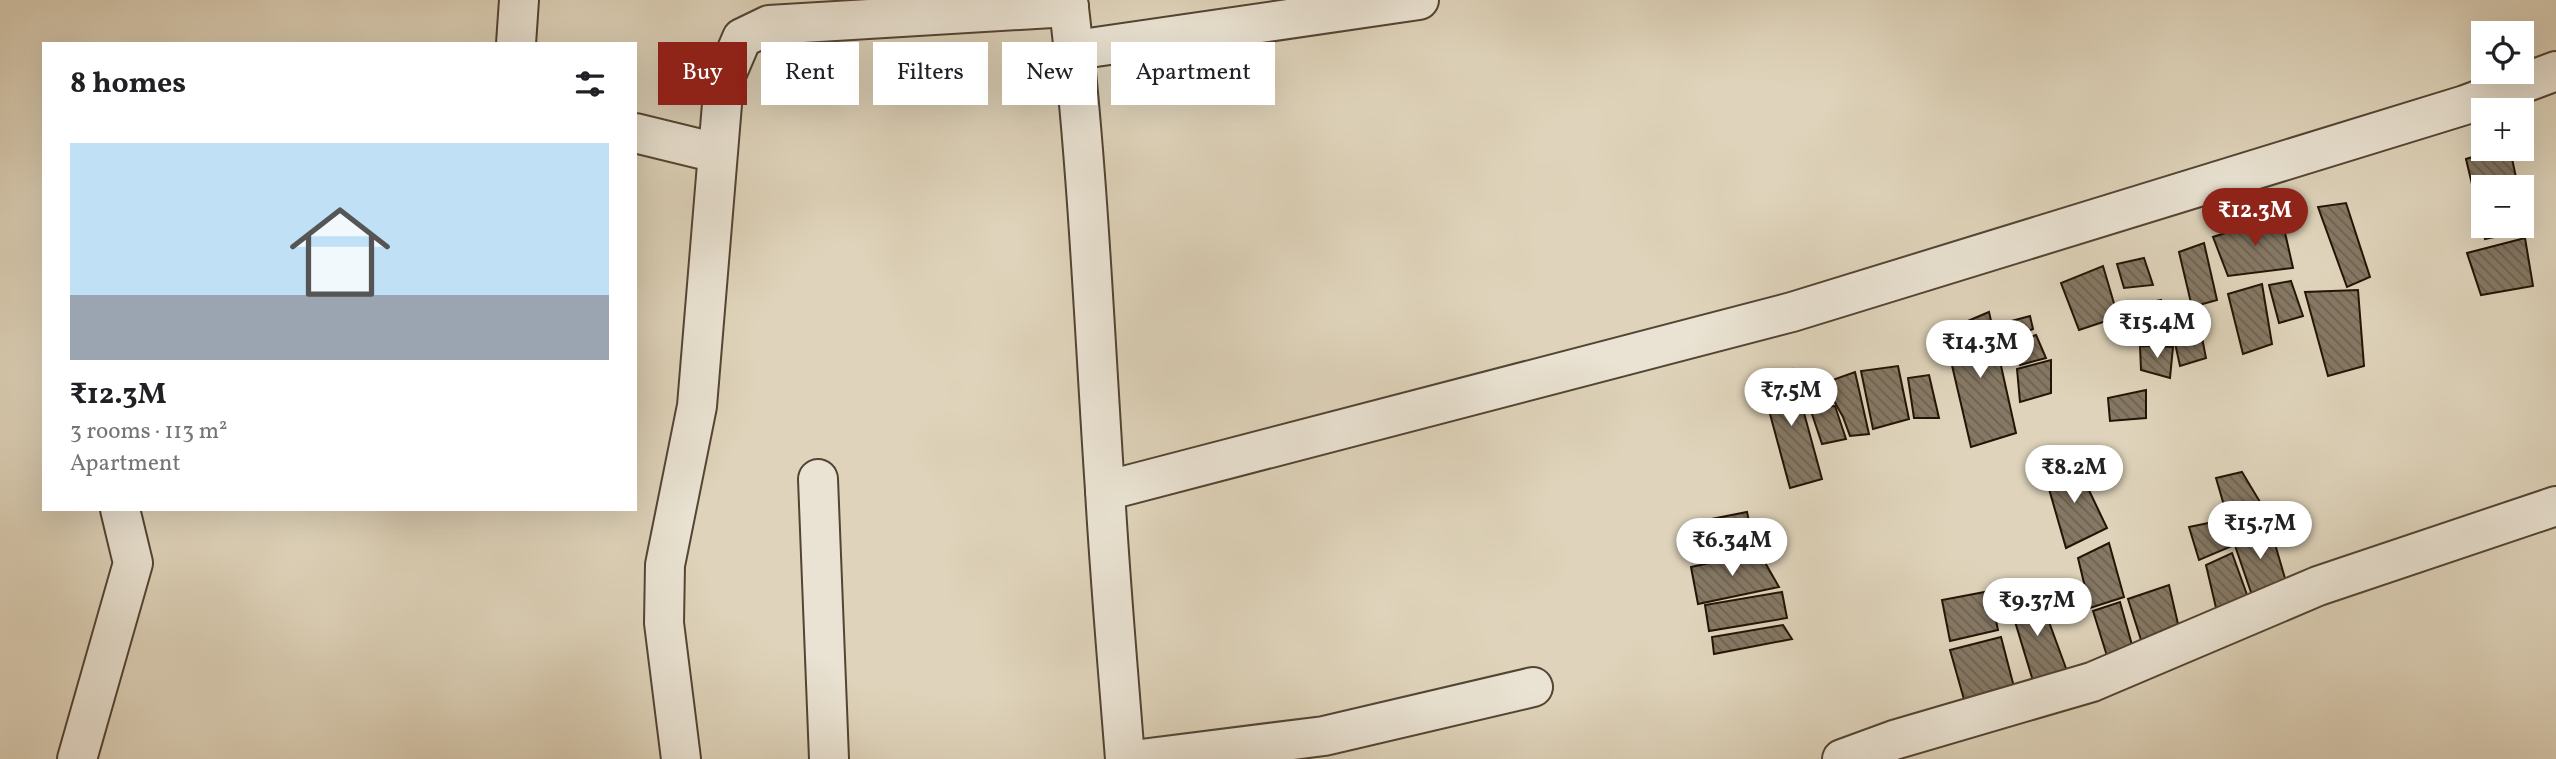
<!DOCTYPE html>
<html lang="en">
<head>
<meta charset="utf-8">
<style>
	:root { --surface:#fff; --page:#f6f6f6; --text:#202124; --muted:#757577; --accent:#8f2418 }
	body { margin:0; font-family:Vollkorn,serif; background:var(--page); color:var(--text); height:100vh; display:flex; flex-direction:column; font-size:26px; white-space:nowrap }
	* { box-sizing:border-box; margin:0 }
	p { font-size:23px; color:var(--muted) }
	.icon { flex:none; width:38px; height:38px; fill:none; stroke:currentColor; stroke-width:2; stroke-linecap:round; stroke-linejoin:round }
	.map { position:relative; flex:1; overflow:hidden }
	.panel { position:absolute; left:42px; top:42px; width:595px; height:469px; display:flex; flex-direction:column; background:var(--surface); border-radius:0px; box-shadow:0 7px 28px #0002 }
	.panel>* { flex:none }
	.guide { position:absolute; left:658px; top:42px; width:665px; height:63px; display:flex; gap:14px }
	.buttons { position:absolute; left:2471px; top:21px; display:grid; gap:14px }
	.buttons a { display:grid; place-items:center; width:63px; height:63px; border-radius:0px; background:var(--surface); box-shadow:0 7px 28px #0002; font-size:35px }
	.price { position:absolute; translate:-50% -60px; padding:0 16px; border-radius:24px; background:#fff; color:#222; font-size:23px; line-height:46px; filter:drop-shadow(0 2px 4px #0008) }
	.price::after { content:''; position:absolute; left:50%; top:42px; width:21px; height:16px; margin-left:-10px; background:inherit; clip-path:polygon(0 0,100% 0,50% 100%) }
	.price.current { background:var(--accent); color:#fff }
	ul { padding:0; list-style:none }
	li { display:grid; align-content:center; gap:14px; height:371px; padding:0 28px }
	li span { display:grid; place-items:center; height:217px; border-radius:0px; color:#555 }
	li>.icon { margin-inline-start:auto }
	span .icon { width:126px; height:126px; fill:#fffc; stroke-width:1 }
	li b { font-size:30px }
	h2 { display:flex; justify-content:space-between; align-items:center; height:84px; padding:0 28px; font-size:30px }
	.pill { padding:0 24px; border-radius:0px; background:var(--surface); box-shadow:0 7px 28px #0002; font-size:24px; line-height:63px }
	.pill.current { background:var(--accent); color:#fff }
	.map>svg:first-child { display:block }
	.building { fill:url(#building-back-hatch); stroke:#241406; stroke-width:2 }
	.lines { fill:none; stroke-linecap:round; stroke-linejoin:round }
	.minor-casing { stroke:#534433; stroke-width:42 }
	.minor { stroke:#eae3d3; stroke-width:38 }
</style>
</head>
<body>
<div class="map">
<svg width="2556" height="759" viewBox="0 0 2556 759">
	<defs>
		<pattern id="building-back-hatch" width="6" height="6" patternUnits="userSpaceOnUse" patternTransform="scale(1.75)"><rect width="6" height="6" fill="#857864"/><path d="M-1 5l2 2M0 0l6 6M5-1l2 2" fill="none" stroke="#6d6150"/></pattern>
	</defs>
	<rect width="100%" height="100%" fill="#dfd4bb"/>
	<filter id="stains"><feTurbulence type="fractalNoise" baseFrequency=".00286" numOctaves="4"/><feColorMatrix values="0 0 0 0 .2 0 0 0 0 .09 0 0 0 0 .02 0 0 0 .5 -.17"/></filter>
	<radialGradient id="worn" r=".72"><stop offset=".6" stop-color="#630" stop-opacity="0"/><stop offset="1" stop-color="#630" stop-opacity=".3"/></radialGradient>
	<g class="building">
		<path d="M 2498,149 L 2510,149 L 2518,187 L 2483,187 L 2483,226 L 2522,226 L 2522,202 L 2531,229 L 2485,239 L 2466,159 Z"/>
		<path d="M 2346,203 L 2370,277 L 2347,287 L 2318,207 Z"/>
		<path d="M 2281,215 L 2293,268 L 2228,276 L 2213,237 Z"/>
		<path d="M 2525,238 L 2533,286 L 2481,295 L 2467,253 Z"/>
		<path d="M 2204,243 L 2217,300 L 2192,307 L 2179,252 Z"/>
		<path d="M 2144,258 L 2153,285 L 2124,288 L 2117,264 Z"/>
		<path d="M 2103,266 L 2118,317 L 2079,330 L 2061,283 Z"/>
		<path d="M 2291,281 L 2303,316 L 2279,323 L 2269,285 Z"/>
		<path d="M 2262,284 L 2272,344 L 2243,354 L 2228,294 Z"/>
		<path d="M 2358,290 L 2364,366 L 2328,376 L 2305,292 Z"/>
		<path d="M 2161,300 L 2166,321 L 2139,335 L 2129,307 Z"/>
		<path d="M 1989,312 L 2016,433 L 1971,447 L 1944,331 Z"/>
		<path d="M 2197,312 L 2206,358 L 2180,366 L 2170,320 Z"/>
		<path d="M 2030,316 L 2033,329 L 2012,338 L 2004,323 Z"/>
		<path d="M 2036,335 L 2046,358 L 2020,365 L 2012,343 Z"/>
		<path d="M 2140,346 L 2173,347 L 2170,378 L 2141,370 Z"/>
		<path d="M 2051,360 L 2051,393 L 2020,402 L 2017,369 Z"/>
		<path d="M 1898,366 L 1909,419 L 1873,429 L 1861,371 Z"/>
		<path d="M 1792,369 L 1822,479 L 1790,488 L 1760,377 Z"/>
		<path d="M 1855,372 L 1869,434 L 1850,436 L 1843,417 L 1824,383 Z"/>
		<path d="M 1929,375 L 1939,418 L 1914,418 L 1908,378 Z"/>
		<path d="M 2146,390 L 2146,418 L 2110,421 L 2108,398 Z"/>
		<path d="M 1835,406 L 1846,439 L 1822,444 L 1810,408 Z"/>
		<path d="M 2075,461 L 2107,528 L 2066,548 L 2045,475 Z"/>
		<path d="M 2242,472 L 2266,512 L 2230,526 L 2216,478 Z"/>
		<path d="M 1747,512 L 1754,545 L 1707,558 L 1701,521 Z"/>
		<path d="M 2223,520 L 2232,546 L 2199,560 L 2189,527 Z"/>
		<path d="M 2268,520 L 2289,592 L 2255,604 L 2230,531 Z"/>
		<path d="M 2109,543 L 2124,597 L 2090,608 L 2078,558 Z"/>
		<path d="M 1759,552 L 1779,587 L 1698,604 L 1691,567 Z"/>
		<path d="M 2232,553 L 2250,603 L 2217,612 L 2206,565 Z"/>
		<path d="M 2169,585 L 2178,624 L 2141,640 L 2128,599 Z"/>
		<path d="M 1990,591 L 1998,630 L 1950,641 L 1942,600 Z"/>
		<path d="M 1782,592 L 1787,618 L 1709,631 L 1705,605 Z"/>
		<path d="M 2038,592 L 2067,671 L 2033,681 L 2010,605 Z"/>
		<path d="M 2120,602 L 2132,645 L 2107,656 L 2093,611 Z"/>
		<path d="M 1783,625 L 1792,639 L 1714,654 L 1712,637 Z"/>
		<path d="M 2001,637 L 2014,687 L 1965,703 L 1950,650 Z"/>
	</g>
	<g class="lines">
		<defs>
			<g id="minor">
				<path d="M 1068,0 C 1088,163 1094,327 1105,490 C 1110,580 1118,669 1125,759"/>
				<path d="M 516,44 L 519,0"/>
				<path d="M 1075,50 L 1419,0"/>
				<path d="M 635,133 L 717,153"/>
				<path d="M 818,479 L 829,759"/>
				<path d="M 1105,491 L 1792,312 L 2465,105 L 2556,71"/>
				<path d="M 77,759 L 133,563 L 120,509"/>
				<path d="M 681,759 L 664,623 L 665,565 L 697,406 L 724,80 L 742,38 L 769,25 L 1069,7"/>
				<path d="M 1141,759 L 1324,736 L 1533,687"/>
				<path d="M 1842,759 L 1894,740 L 2092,682 L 2318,586 L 2556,506"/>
			</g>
		</defs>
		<use href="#minor" class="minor-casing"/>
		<use href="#minor" class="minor"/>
	</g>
	<rect width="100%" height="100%" filter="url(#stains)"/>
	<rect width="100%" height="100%" fill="url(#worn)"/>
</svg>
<div class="buttons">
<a><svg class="icon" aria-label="locate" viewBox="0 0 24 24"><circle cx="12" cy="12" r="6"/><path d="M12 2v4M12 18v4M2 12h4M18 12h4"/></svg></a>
<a>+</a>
<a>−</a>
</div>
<b class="price current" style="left:2255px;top:248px">₹12.3M</b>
<b class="price" style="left:2157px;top:360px">₹15.4M</b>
<b class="price" style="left:1980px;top:380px">₹14.3M</b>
<b class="price" style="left:1791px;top:428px">₹7.5M</b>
<b class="price" style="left:2074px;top:505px">₹8.2M</b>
<b class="price" style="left:2260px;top:561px">₹15.7M</b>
<b class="price" style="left:1732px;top:578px">₹6.34M</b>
<b class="price" style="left:2037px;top:638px">₹9.37M</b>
<div class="guide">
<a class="pill current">Buy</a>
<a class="pill">Rent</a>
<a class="pill">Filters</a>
<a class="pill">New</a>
<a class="pill">Apartment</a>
</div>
<section class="panel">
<h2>8 homes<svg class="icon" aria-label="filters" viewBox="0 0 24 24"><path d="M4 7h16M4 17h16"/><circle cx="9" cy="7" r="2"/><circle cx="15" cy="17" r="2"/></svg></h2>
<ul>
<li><span style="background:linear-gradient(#bfe0f5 70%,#9aa5b1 0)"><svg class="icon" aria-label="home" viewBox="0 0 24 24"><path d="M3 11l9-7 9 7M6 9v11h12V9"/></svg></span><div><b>₹12.3M</b><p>3 rooms · 113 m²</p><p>Apartment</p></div></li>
</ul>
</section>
</div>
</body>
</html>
